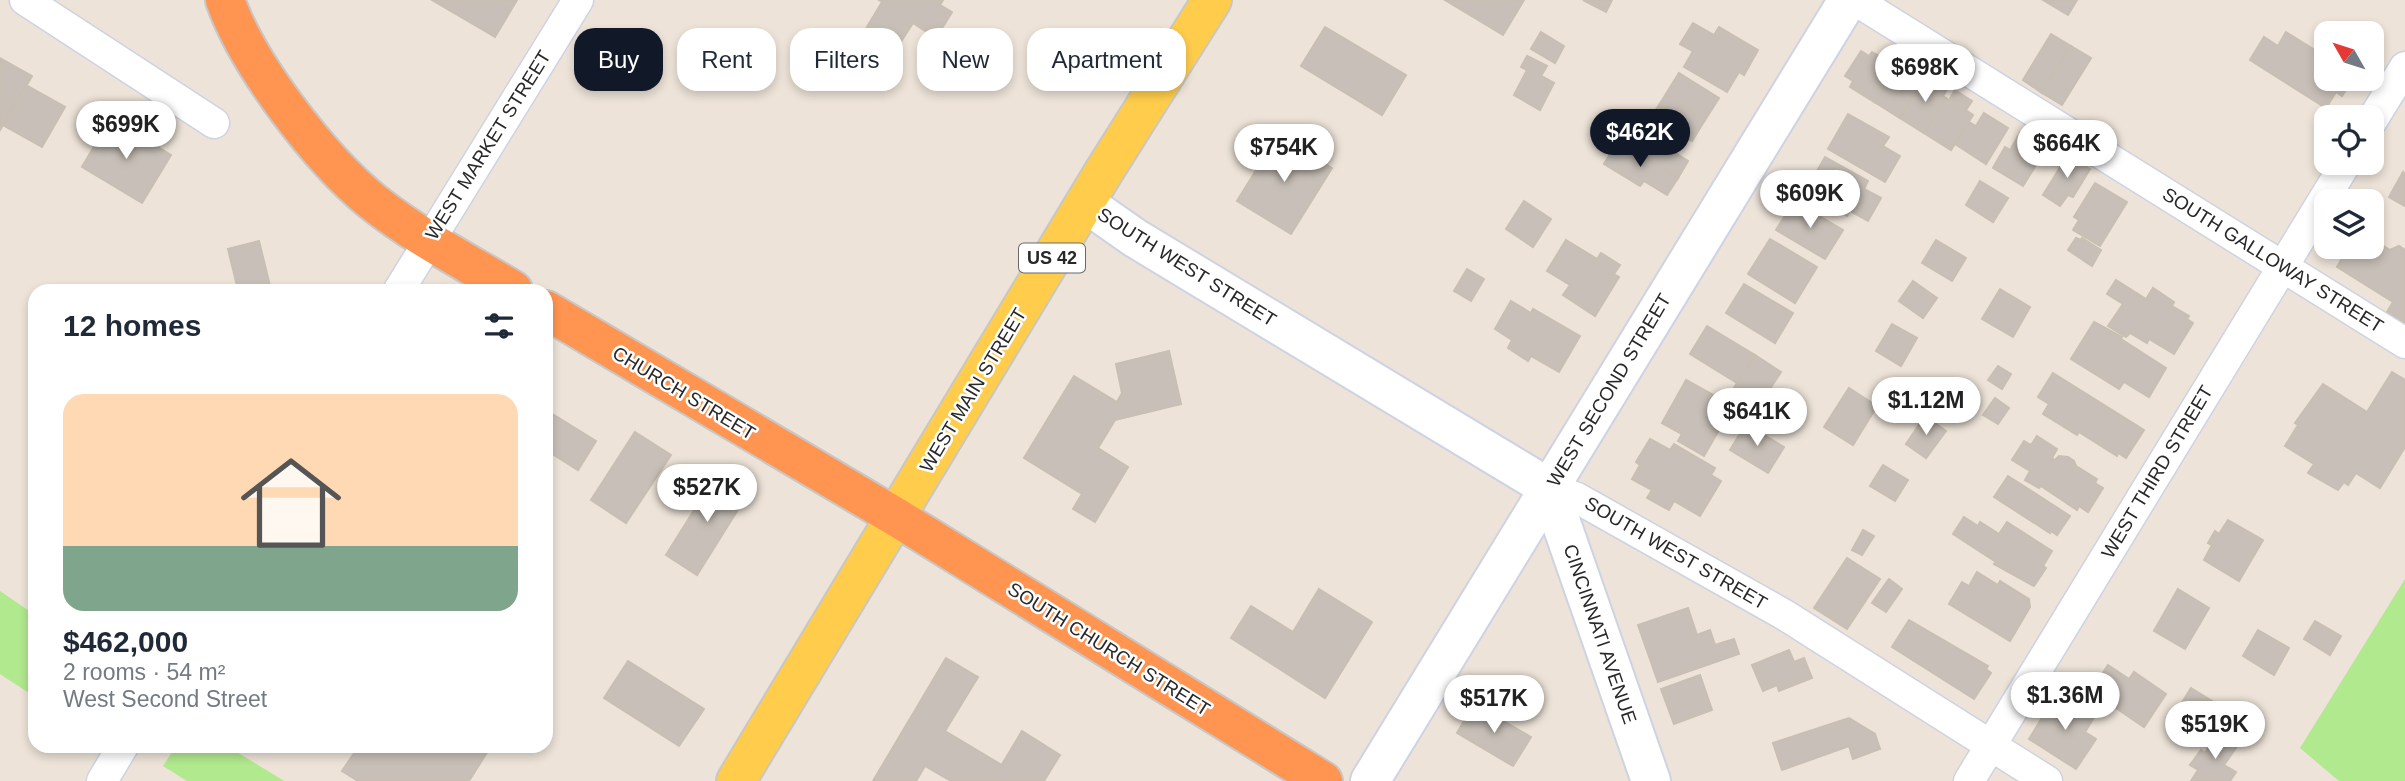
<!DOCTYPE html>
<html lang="en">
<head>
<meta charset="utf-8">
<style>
	:root { --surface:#fff; --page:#f2f2f3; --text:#1f2937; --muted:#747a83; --accent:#111827 }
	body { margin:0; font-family:Helvetica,sans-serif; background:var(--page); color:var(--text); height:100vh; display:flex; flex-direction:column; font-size:26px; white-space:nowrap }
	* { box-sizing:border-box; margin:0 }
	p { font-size:23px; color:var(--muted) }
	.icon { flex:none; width:38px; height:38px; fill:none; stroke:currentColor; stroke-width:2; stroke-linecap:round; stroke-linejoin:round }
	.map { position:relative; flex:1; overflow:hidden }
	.details { position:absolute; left:28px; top:284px; width:525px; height:469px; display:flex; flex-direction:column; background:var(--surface); border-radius:21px; box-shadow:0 4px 10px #0003 }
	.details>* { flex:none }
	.top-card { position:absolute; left:574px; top:28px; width:665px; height:63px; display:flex; gap:14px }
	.needle { width:46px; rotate:309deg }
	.fabs { position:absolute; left:2314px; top:21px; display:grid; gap:14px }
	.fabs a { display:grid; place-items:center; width:70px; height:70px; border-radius:14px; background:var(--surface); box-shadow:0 4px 10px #0003; font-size:35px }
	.price { position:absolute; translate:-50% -60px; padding:0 16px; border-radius:24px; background:#fff; color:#222; font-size:23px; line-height:46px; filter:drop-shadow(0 2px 4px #0008) }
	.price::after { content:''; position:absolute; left:50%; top:42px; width:21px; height:16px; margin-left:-10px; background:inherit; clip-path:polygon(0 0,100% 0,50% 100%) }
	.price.selected { background:var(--accent); color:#fff }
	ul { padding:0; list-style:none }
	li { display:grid; align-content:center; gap:14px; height:371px; padding:0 35px }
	li span { display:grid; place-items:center; height:217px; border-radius:21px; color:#555 }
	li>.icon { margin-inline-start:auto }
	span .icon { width:126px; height:126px; fill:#fffc; stroke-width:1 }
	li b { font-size:30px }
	h2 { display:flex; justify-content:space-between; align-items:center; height:84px; padding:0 35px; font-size:30px }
	.pill { padding:0 24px; border-radius:21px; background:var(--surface); box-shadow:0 4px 10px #0003; font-size:24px; line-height:63px }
	.pill.selected { background:var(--accent); color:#fff }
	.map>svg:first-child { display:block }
	.green { fill:#b1e98e }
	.building { fill:#c8c0b8; stroke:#c8bfb2; stroke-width:2 }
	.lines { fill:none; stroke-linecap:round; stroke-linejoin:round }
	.street-casing { stroke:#cdd3e3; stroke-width:33 }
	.secondary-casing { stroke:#cdd3e3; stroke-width:42 }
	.primary-casing { stroke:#c7c7c7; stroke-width:42 }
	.highway-casing { stroke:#c7c7c7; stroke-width:42 }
	.street { stroke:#fff; stroke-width:30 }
	.secondary { stroke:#fff; stroke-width:38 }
	.primary { stroke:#ffcd4b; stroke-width:38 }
	.highway { stroke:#ff9551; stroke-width:38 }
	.labels { text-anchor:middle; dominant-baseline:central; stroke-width:5; stroke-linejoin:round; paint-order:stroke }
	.shield { fill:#fff; stroke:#686868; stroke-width:2 }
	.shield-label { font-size:18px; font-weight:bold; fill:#282828 }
	.street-label { font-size:19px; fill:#282828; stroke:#fff }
</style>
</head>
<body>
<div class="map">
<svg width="2405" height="781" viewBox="0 0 2405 781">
	<rect width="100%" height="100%" fill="#ede3d8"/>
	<g class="green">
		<path d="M 2405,579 L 2405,781 L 2339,781 L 2300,748 Z"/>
		<path d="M 0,591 L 35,615 L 35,697 L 0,674 Z"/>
		<path d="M 176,746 L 227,746 L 284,781 L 187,781 L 163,766 Z"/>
	</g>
	<g class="building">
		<path d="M 432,0 L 517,0 L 495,37 Z"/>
		<path d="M 879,0 L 943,0 L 940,5 L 952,12 L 936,38 L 913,23 L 895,51 L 864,32 L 882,2 Z"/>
		<path d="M 1445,0 L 1524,0 L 1503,35 Z"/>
		<path d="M 1583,0 L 1612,0 L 1606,12 Z"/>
		<path d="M 2043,0 L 2077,0 L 2068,15 Z"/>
		<path d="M 1693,23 L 1714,35 L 1719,27 L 1758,50 L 1744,75 L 1739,72 L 1727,92 L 1684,67 L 1693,51 L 1680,44 Z"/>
		<path d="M 1325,27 L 1406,75 L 1382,115 L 1301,66 Z"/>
		<path d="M 1541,32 L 1564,46 L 1555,63 L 1531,49 Z"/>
		<path d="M 2286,32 L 2326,57 L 2326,79 L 2353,79 L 2342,96 L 2336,92 L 2326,108 L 2250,60 L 2264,37 L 2278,46 Z"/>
		<path d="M 2051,34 L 2071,46 L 2042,93 L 2023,80 Z"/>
		<path d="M 2071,46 L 2091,58 L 2062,105 L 2042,93 Z"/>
		<path d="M 1861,51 L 1869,56 L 1872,52 L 1898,67 L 1876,103 L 1850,87 L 1853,81 L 1845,76 Z"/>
		<path d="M 1527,56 L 1547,66 L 1541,76 L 1554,83 L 1540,110 L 1514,95 L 1527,70 L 1521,67 Z"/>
		<path d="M 0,58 L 32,76 L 0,130 Z"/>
		<path d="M 1906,61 L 1923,71 L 1917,80 L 1922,83 L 1900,118 L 1876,103 L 1898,67 L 1901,70 Z"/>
		<path d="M 1679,73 L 1719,98 L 1705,120 L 1666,94 Z"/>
		<path d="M 1931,76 L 1949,86 L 1943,96 L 1946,98 L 1924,133 L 1900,118 L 1922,83 L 1926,85 Z"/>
		<path d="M 26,85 L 65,107 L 42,147 L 3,125 Z"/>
		<path d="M 1955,90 L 1972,101 L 1966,110 L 1973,115 L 1951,150 L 1924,133 L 1946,98 L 1949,100 Z"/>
		<path d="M 1666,94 L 1705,120 L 1692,141 L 1652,116 Z"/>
		<path d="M 1984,113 L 2008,128 L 1986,164 L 1955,144 L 1969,122 L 1976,126 Z"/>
		<path d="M 1848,114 L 1889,137 L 1883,146 L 1900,156 L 1885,182 L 1828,149 Z"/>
		<path d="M 111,118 L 171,155 L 142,203 L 82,167 Z"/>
		<path d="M 1632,120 L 1668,142 L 1665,146 L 1688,161 L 1678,178 L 1618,141 Z"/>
		<path d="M 2020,133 L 2046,149 L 2023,186 L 1993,168 L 2005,147 L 2010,150 Z"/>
		<path d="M 1278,135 L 1332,168 L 1291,234 L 1237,201 Z"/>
		<path d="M 1618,141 L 1678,178 L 1667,195 L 1644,181 L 1640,186 L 1604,164 Z"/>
		<path d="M 2069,153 L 2087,164 L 2085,166 L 2090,169 L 2073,197 L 2068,195 L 2060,206 L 2043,195 Z"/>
		<path d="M 1825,157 L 1868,181 L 1864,189 L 1881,198 L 1868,221 L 1850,211 L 1847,216 L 1805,192 Z"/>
		<path d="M 2403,172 L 2405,174 L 2405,206 L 2389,197 Z"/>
		<path d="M 1980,181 L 2008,198 L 1993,222 L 1966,205 Z"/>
		<path d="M 2095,183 L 2127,202 L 2100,246 L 2073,230 L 2079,220 L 2074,217 Z"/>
		<path d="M 1524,201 L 1551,219 L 1533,247 L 1506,229 Z"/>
		<path d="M 1794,201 L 1843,230 L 1825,259 L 1776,230 Z"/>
		<path d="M 2076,238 L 2081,240 L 2082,238 L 2101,250 L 2092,266 L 2068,250 Z"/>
		<path d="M 2371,238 L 2390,250 L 2399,246 L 2405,250 L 2405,323 L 2387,312 L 2393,302 L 2337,267 L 2347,250 L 2345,249 L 2346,247 L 2371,247 Z"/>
		<path d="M 1770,239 L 1817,267 L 1795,303 L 1748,274 Z"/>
		<path d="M 1566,240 L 1597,259 L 1601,253 L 1620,265 L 1614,274 L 1619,277 L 1595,316 L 1563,295 L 1570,285 L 1547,271 Z"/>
		<path d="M 1936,240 L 1966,258 L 1952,281 L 1922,263 Z"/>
		<path d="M 259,241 L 271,290 L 238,290 L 228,249 Z"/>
		<path d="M 1467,269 L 1484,279 L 1471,301 L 1454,291 Z"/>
		<path d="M 2116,280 L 2146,299 L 2153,288 L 2174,302 L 2172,306 L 2189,316 L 2187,319 L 2193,323 L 2174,354 L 2149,339 L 2147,343 L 2130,333 L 2126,337 L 2108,326 L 2123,304 L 2107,294 Z"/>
		<path d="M 1913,281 L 1937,298 L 1923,318 L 1899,301 Z"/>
		<path d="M 1744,284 L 1793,313 L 1775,343 L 1726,313 Z"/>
		<path d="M 2000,289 L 2030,307 L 2013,337 L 1982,319 Z"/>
		<path d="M 1511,301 L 1531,313 L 1533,309 L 1580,336 L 1559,372 L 1531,356 L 1528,361 L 1508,348 L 1512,340 L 1495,329 Z"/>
		<path d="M 2094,322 L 2122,337 L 2121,339 L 2166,368 L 2149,397 L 2124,382 L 2119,389 L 2071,359 Z"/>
		<path d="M 1892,324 L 1917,338 L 1901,366 L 1876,351 Z"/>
		<path d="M 1707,326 L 1755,355 L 1737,383 L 1690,354 Z"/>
		<path d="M 1169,351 L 1181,404 L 1115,420 L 1098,448 L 1128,467 L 1095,522 L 1073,509 L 1082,494 L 1024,458 L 1074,376 L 1117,402 L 1122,393 L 1116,364 Z"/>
		<path d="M 1755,355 L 1781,372 L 1768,392 L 1783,401 L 1773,417 L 1732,391 Z"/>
		<path d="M 1998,366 L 2011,374 L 2002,389 L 1988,380 Z"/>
		<path d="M 2392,372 L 2405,380 L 2405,447 L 2380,488 L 2356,473 L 2348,485 L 2344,482 L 2338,490 L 2308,473 L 2314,464 L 2285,446 L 2298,425 L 2295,423 L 2323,384 L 2367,412 Z"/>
		<path d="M 2053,373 L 2144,430 L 2126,458 L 2118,453 L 2117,456 L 2079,432 L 2077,435 L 2043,414 L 2049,404 L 2038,397 Z"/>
		<path d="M 1686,380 L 1733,406 L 1704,456 L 1678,441 L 1682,434 L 1662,423 Z"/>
		<path d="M 1849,388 L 1877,406 L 1853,445 L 1824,427 Z"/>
		<path d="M 1995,398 L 2009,408 L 1998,424 L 1983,415 Z"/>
		<path d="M 546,410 L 596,441 L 578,470 L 546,450 Z"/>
		<path d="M 1925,416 L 1946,431 L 1926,458 L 1906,444 Z"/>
		<path d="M 1746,424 L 1784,447 L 1768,473 L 1730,450 Z"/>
		<path d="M 635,432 L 671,455 L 626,523 L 591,500 Z"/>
		<path d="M 2037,436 L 2057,449 L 2052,458 L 2055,460 L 2059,456 L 2068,457 L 2074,461 L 2076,466 L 2097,479 L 2095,483 L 2103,488 L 2088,512 L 2079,506 L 2077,510 L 2041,486 L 2039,488 L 2025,480 L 2030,471 L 2012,460 L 2024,441 L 2031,445 Z"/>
		<path d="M 1650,439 L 1670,450 L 1674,444 L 1715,468 L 1711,475 L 1721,481 L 1700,516 L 1674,501 L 1669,510 L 1647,498 L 1652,490 L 1632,479 L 1640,465 L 1636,462 Z"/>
		<path d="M 1883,465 L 1908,480 L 1895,501 L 1870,486 Z"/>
		<path d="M 718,472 L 749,492 L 697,575 L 666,555 Z"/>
		<path d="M 2008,476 L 2070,516 L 2057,535 L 2051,531 L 2050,533 L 1994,497 Z"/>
		<path d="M 1964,517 L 1978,526 L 1980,522 L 1999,534 L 2007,522 L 2052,551 L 2043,566 L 2046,568 L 2034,586 L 1994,564 L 1996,562 L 1953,534 Z"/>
		<path d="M 2228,520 L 2263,540 L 2239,581 L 2204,560 L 2212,545 L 2208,543 L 2215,531 L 2219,534 Z"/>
		<path d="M 1863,530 L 1874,536 L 1862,555 L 1852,550 Z"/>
		<path d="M 1847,558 L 1880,579 L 1847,629 L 1814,608 Z"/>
		<path d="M 1977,572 L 1998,585 L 2000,581 L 2029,599 L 2030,607 L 2010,641 L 1949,604 L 1962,582 L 1969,586 Z"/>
		<path d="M 1889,579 L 1902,589 L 1886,612 L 1872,603 Z"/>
		<path d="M 1319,589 L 1372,622 L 1325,698 L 1231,638 L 1251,606 L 1293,632 Z"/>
		<path d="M 2178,589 L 2209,608 L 2185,649 L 2154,631 Z"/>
		<path d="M 1688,608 L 1697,635 L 1710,630 L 1715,645 L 1734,639 L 1739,654 L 1658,682 L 1638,625 Z"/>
		<path d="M 1909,620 L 1988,666 L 1986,669 L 1991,673 L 1974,699 L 1892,647 Z"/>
		<path d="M 2315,621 L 2341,636 L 2330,655 L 2304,639 Z"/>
		<path d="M 2258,630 L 2289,648 L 2274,675 L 2243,656 Z"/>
		<path d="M 1789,650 L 1794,662 L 1804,658 L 1812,678 L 1779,691 L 1777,685 L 1763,691 L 1752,665 Z"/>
		<path d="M 946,658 L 978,677 L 945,731 L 1005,767 L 997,781 L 951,781 L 925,766 L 916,781 L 873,781 Z"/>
		<path d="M 628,661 L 704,709 L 679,746 L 604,698 Z"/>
		<path d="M 2108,665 L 2129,679 L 2134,672 L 2166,694 L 2144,727 L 2091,691 Z"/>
		<path d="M 1700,675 L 1712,710 L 1674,724 L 1661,689 Z"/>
		<path d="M 2191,688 L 2225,709 L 2212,729 L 2207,726 L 2201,737 L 2176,721 L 2182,711 L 2178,709 Z"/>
		<path d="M 2056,695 L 2075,708 L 2079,702 L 2096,714 L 2085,732 L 2096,739 L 2076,769 L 2029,739 Z"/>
		<path d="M 1474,704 L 1531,737 L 1513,766 L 1457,733 Z"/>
		<path d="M 1849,718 L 1875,734 L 1880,749 L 1853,759 L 1849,746 L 1782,770 L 1773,743 Z"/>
		<path d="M 1022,731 L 1060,755 L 1044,781 L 992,781 Z"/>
		<path d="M 2219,732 L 2238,745 L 2224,765 L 2236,772 L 2230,781 L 2191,781 L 2198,770 L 2190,765 L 2201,750 L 2205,753 Z"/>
		<path d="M 359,746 L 491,746 L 469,781 L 358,781 L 342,771 Z"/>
	</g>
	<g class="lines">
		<defs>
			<g id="street">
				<path d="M 25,0 L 214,123"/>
				<path d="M 1855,0 L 2405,343"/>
				<path d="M 2371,122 L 2405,67"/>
				<path d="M 399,290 L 578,0"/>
				<path d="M 1549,488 L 1577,498 L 1783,614 L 2047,781"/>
				<path d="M 102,781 L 123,746"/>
				<path d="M 1969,781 L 2346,163"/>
			</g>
			<g id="secondary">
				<path d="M 1085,203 L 1135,238 L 1549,488 L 1651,781"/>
				<path d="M 1370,781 L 1848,0"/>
			</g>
			<path id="primary" d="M 736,781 L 1103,173 L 1212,0"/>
			<g id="highway">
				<path d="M 225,0 C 248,65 319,158 373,202 C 416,236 466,262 513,290"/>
				<path d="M 546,310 L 896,517 L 1323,781"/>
			</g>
		</defs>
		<use href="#street" class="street-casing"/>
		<use href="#secondary" class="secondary-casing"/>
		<use href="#primary" class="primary-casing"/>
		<use href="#highway" class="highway-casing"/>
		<use href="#street" class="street"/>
		<use href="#secondary" class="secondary"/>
		<use href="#primary" class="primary"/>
		<use href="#highway" class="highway"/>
	</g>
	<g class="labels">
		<rect class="shield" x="1019" y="243.5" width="66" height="29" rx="5"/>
		<g class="shield-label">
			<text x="1052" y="258">US 42</text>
		</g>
		<g class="street-label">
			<text transform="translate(488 145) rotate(-58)">WEST MARKET STREET</text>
			<text transform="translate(2273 260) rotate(32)">SOUTH GALLOWAY STREET</text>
			<text transform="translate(1187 267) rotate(32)">SOUTH WEST STREET</text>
			<text transform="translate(973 390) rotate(-59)">WEST MAIN STREET</text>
			<text transform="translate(1609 390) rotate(-59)">WEST SECOND STREET</text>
			<text transform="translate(684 393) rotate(31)">CHURCH STREET</text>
			<text transform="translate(2157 472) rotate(-59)">WEST THIRD STREET</text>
			<text transform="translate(1676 553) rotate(30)">SOUTH WEST STREET</text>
			<text transform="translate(1600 634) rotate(71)">CINCINNATI AVENUE</text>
			<text transform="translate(1109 649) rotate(32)">SOUTH CHURCH STREET</text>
		</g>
	</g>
</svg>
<div class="fabs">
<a><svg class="needle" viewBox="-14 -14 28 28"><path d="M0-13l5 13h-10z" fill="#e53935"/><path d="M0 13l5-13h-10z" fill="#747a83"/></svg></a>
<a><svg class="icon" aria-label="locate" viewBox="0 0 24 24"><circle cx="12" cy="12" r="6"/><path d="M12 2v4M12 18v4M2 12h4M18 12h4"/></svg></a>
<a><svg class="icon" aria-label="layers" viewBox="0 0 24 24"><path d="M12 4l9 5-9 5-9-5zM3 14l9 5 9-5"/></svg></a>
</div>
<b class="price" style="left:1925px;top:104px">$698K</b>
<b class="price" style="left:126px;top:161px">$699K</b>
<b class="price selected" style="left:1640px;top:169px">$462K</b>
<b class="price" style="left:2067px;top:180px">$664K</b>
<b class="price" style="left:1284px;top:184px">$754K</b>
<b class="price" style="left:1810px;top:230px">$609K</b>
<b class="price" style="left:1926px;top:437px">$1.12M</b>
<b class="price" style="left:1757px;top:448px">$641K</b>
<b class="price" style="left:707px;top:524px">$527K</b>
<b class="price" style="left:2065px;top:732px">$1.36M</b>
<b class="price" style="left:1494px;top:735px">$517K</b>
<b class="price" style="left:2215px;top:761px">$519K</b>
<div class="top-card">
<a class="pill selected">Buy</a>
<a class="pill">Rent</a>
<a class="pill">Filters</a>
<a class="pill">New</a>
<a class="pill">Apartment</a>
</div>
<section class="details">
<h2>12 homes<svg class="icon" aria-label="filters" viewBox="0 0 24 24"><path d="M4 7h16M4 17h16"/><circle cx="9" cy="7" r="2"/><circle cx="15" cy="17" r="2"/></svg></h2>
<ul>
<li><span style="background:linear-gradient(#ffd9b3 70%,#7fa58c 0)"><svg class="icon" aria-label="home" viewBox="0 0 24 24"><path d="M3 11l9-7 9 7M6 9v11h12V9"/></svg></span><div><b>$462,000</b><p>2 rooms · 54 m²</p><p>West Second Street</p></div></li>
</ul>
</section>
</div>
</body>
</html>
